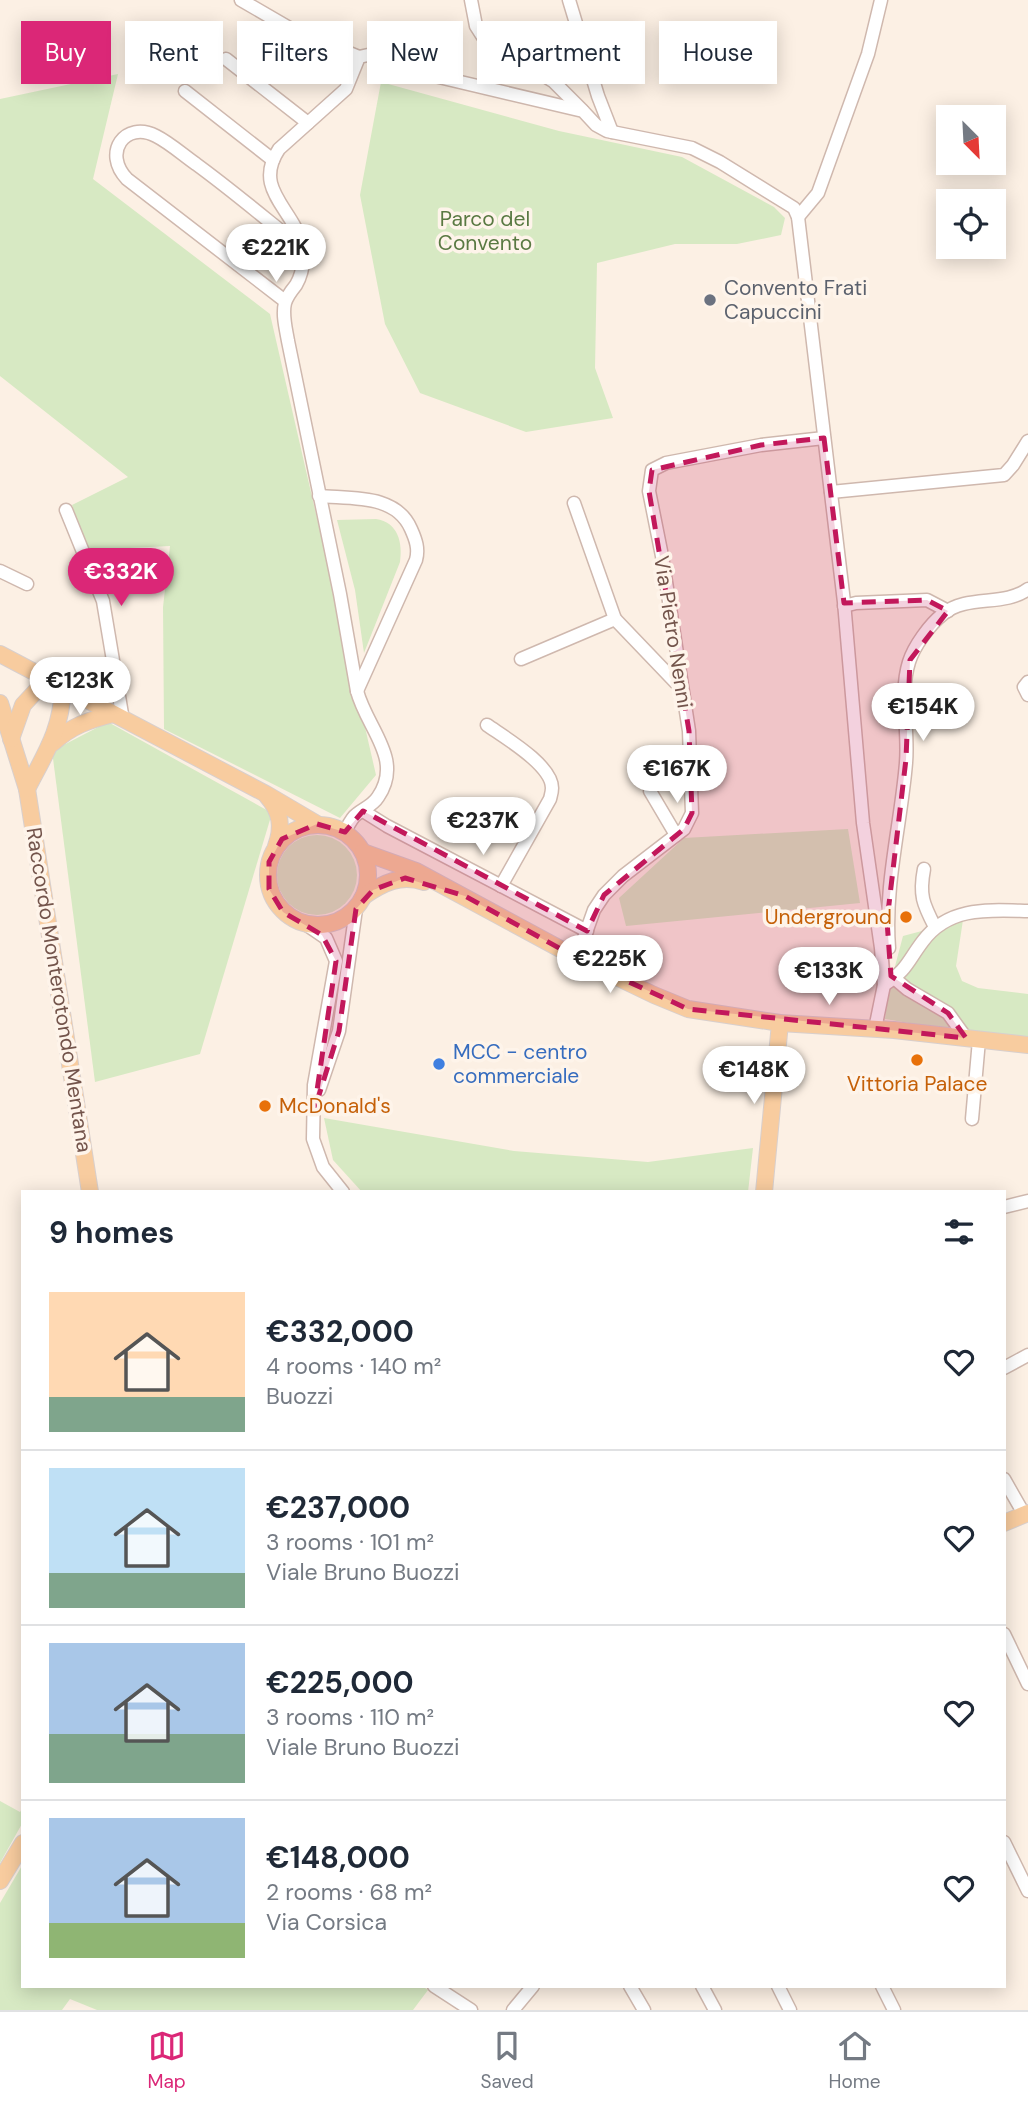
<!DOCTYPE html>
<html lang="en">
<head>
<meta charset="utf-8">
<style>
	:root { --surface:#fff; --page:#f6f6f7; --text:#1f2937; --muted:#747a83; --line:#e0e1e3; --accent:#db2777 }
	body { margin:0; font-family:"DM Sans",sans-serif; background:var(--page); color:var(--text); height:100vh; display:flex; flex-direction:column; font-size:26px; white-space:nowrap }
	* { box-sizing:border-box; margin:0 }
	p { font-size:23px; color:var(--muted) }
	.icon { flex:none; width:38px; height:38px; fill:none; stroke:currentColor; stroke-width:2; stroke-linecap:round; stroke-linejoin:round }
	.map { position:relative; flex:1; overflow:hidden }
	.drawer { position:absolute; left:21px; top:1190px; width:985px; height:798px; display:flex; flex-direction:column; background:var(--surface); border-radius:0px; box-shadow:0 4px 18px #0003 }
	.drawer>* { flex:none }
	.banner { position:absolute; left:21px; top:21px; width:987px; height:63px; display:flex; gap:14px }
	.needle { width:46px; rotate:156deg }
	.tools { position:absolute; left:936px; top:105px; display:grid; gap:14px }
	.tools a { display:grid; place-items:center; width:70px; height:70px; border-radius:0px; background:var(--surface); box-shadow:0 4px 18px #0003; font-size:35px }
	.price { position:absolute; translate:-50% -60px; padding:0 16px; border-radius:24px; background:#fff; color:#222; font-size:23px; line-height:46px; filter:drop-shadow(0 2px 4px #0008) }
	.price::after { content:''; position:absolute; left:50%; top:42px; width:21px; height:16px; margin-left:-10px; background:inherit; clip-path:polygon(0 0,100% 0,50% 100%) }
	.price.active { background:var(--accent); color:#fff }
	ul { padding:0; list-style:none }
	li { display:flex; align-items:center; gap:21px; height:175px; padding:0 28px }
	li+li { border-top:2px solid var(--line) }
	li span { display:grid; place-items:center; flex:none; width:196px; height:140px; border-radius:0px; color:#555 }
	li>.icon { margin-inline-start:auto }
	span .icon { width:84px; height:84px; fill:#fffc; stroke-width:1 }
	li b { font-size:30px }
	h2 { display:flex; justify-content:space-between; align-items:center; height:84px; padding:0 28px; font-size:30px }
	.tag { padding:0 24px; border-radius:0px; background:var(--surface); box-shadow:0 4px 18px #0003; font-size:24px; line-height:63px }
	.tag.active { background:var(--accent); color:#fff }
	.tab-bar { display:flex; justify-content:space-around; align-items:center; height:98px; border-top:2px solid var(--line); background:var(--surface); font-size:19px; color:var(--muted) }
	.tab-bar a { display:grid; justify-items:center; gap:4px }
	.tab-bar .active { color:var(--accent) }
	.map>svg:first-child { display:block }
	.green { fill:#d7e9c3 }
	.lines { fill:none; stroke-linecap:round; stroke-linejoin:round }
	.minor-casing { stroke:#cfb8ae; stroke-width:15 }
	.major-casing { stroke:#d8cfcd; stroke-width:18 }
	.minor { stroke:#fff; stroke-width:12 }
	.major { stroke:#f8cc9f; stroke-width:16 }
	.marked { fill:#c2185b; fill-opacity:0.2; stroke:#c2185b; stroke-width:5; stroke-dasharray:14 9; stroke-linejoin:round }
	.worship-dot { fill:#6b7280; stroke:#fef4ea; stroke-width:2.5 }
	.food-dot { fill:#e8710a; stroke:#fef4ea; stroke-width:2.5 }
	.shop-dot { fill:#3f7fe0; stroke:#fef4ea; stroke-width:2.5 }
	.labels { text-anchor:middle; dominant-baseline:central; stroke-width:7; stroke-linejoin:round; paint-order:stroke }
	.park-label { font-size:21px; fill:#597942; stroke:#fef4ea }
	.worship-label { font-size:21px; fill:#5b616d; stroke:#fef4ea; text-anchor:start }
	.street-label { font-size:21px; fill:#73544b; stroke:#fef4ea }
	.food-label { font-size:21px; fill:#c56008; stroke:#fef4ea; text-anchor:end }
	.shop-label { font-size:21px; fill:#366cbe; stroke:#fef4ea; text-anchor:start }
</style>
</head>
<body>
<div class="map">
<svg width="1028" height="2010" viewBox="0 0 1028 2010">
	<rect width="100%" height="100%" fill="#fcf0e4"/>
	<g class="green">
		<path d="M 118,74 L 93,179 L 270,314 L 376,775 L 340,818 L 164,729 L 163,607 L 170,546 L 88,550 L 72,505 L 128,477 L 0,376 L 0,99 Z"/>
		<path d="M 381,82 L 559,131 L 682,157 L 774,207 L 785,218 L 781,235 L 737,244 L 675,244 L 597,263 L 595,368 L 613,418 L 526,432 L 420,393 L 385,324 L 360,195 Z"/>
		<path d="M 376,519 C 398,522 403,543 400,562 L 364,653 L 355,590 L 337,520 Z"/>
		<path d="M 108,722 L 272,813 L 200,1054 L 95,1082 L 52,751 Z"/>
		<path d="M 848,829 L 860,903 L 626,926 L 619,898 L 684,838 Z"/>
		<circle cx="317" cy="875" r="40"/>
		<path d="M 963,920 L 956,966 L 962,981 L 978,988 L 1028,994 L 1028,1043 L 885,1019 L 889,989 L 903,936 Z"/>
		<path d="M 324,1118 L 514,1151 L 648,1162 L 753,1148 L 748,1192 L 362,1192 L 333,1160 Z"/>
		<path d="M 0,1801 L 20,1812 L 23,1808 L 23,1822 L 0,1863 Z"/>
		<path d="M 23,1864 L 23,1986 L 422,1986 L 428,1990 L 413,2010 L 97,2010 L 70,1999 L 62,2010 L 0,2010 L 0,1903 Z"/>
	</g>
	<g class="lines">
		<defs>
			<g id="minor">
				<path d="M 241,0 L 291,29 L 359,57"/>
				<path d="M 471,0 L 476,26 L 485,40 L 553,81 L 582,110"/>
				<path d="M 569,0 L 598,96 L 612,132"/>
				<path d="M 226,59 L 308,123"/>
				<path d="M 185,91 L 273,160"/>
				<path d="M 798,217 L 818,193 L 868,54 L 881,0"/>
				<path d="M 285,301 L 127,179 C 102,153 125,120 156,136 C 170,143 183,155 196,164 C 233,191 267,220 302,248"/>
				<path d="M 831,492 L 1004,475 L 1013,465 L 1028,441"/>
				<path d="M 319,496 C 352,499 396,494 411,529 C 416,540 419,549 416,560 L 357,691"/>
				<path d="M 574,503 L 615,619"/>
				<path d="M 66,510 L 103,601 L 123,720"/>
				<path d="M 0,571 L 27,584"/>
				<path d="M 844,606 L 856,603 L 927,600 L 948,611"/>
				<path d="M 521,659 L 615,619 L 682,689"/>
				<path d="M 1028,682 L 1024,687 L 1028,695"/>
				<path d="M 487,725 C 504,737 552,765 552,788 C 552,792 551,795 550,799 L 501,886"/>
				<path d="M 650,791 L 676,835"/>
				<path d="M 363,811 L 387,826 L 587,931"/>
				<path d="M 345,832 C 348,826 351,818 357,814 C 365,808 373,805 378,797 C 404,759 367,729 357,691 L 340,594 L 288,341 C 286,329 282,315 285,303 C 287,296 292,290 296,285 C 303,273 304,260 302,248 C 297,210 251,191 279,149 L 346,89 L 359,57 L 368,55 L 422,73 L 583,111 L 596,125 L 607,131 L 692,148 L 720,162 L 794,208 L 798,217 L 844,602 L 863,823 L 881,948 L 884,985 L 875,1029"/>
				<path d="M 924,869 C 919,895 923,904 935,927"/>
				<path d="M 307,925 L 326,938 L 336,961 L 314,1085 L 313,1139 L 323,1167 L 343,1192"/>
				<path d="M 889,948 C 884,886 901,824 906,763 C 909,729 899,694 909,662 C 914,646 930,624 943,614 C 967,594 1004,607 1028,589"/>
				<path d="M 577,958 L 594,910 L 604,895 L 623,876 L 684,829 L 692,813 L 689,731 L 662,556 L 649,491 L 652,470 L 666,463 L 761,445 L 824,438"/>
				<path d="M 894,978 L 907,989 L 948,1013 L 966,1038"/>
				<path d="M 884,985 C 908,969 907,962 923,941 C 949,906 989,910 1028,911"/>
				<path d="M 319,1090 L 339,1031 L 356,909"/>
				<path d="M 972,1119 L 979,1040"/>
				<path d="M 1004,1207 L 1028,1201"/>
				<path d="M 1004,1368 L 1028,1355"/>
				<path d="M 1004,1479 L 1024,1514"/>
				<path d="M 1004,1634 L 1028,1684"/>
				<path d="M 1004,1842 L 1028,1891"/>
				<path d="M 434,1986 L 471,2010"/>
				<path d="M 630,1986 L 644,2010"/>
				<path d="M 702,1986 L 715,2010"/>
				<path d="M 778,1986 L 790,2010"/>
				<path d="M 882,1986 L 894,2010"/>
				<path d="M 513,2010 L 533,1986"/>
			</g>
			<g id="major">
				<path d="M 0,654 L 266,794 L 317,824"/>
				<path d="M 0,703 L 27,789 L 90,1192"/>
				<path d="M 11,739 L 23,705 L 47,679"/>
				<path d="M 53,743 C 71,726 89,720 113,714"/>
				<path d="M 27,789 C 46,752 61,731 63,688"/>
				<path d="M 267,796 C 281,812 283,827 276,846"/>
				<circle cx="318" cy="875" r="50"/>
				<path d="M 363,852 L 416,871 L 577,958 L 654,995 L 688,1009 L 780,1023 L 894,1030 L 1028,1045"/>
				<path d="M 364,896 C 383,883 401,874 424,882"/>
				<path d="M 764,1192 L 780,1023"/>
				<path d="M 1004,1523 L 1028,1513"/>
				<path d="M 0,1881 L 23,1843"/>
			</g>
		</defs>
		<use href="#minor" class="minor-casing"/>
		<use href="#major" class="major-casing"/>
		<use href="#minor" class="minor"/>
		<use href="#major" class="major"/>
	</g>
	<path class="marked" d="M 824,438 L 844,603 L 927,600 L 948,611 L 910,660 L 906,759 L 887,921 L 891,976 L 948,1013 L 966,1038 L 688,1009 L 577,958 L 465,896 L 405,878 L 373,890 L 356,909 L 339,1031 L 314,1111 L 336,961 L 322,935 L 283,912 L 269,889 L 269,862 L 282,839 L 317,824 L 345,832 L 363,811 L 587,931 L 604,895 L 684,829 L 692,813 L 689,731 L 649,491 L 652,470 L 761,445 Z"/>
	<circle class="worship-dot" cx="710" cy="300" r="7"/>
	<g class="food-dot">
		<circle cx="906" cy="917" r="7"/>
		<circle cx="917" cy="1060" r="7"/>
		<circle cx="265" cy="1106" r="7"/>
	</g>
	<circle class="shop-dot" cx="439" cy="1064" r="7"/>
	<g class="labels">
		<g class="park-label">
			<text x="485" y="219">Parco del<tspan x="485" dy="24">Convento</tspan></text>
		</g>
		<g class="worship-label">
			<text x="724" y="288">Convento Frati<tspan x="724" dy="24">Capuccini</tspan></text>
		</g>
		<g class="street-label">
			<text transform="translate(673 632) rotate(81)">Via Pietro Nenni</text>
			<text transform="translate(59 990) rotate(81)">Raccordo Monterotondo Mentana</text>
		</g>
		<g class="food-label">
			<text x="892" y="917">Underground</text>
			<text x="917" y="1084" text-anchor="middle">Vittoria Palace</text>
			<text x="279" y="1106" text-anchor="start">McDonald's</text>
		</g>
		<g class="shop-label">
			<text x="453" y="1052">MCC - centro<tspan x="453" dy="24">commerciale</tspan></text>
		</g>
	</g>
</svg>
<div class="tools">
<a><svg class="needle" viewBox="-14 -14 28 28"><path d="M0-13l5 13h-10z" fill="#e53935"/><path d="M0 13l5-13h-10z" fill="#747a83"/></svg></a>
<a><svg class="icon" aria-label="locate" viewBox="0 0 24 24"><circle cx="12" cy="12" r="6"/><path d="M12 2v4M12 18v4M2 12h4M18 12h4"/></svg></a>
</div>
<b class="price" style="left:276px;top:284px">€221K</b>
<b class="price active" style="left:121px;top:608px">€332K</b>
<b class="price" style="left:80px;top:717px">€123K</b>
<b class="price" style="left:923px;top:743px">€154K</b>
<b class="price" style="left:677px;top:805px">€167K</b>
<b class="price" style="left:483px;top:857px">€237K</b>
<b class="price" style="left:610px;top:995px">€225K</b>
<b class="price" style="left:829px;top:1007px">€133K</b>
<b class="price" style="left:754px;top:1106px">€148K</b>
<div class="banner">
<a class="tag active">Buy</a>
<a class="tag">Rent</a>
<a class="tag">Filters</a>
<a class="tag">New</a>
<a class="tag">Apartment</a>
<a class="tag">House</a>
</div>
<section class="drawer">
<h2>9 homes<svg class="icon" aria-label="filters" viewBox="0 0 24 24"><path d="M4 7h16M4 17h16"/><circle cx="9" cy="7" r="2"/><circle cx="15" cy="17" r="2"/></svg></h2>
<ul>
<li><span style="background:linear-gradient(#ffd9b3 75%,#7fa58c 0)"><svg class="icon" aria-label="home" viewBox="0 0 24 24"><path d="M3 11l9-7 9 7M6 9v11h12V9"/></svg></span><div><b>€332,000</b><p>4 rooms · 140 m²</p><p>Buozzi</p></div><svg class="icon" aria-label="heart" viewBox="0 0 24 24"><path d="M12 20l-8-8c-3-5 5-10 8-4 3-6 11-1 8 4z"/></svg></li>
<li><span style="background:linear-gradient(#bfe0f5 75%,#7fa58c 0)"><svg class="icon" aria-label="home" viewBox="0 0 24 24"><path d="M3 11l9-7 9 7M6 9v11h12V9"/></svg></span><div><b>€237,000</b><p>3 rooms · 101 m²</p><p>Viale Bruno Buozzi</p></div><svg class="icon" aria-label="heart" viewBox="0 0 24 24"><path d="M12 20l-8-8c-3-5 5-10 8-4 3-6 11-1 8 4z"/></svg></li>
<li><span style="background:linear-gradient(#a9c7e8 65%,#7fa58c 0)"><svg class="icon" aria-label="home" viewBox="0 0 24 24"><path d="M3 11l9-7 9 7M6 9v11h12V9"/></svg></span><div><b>€225,000</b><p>3 rooms · 110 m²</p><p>Viale Bruno Buozzi</p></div><svg class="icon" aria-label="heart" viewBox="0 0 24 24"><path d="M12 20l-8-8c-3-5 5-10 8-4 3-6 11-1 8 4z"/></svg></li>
<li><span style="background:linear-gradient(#a9c7e8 75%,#8fb573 0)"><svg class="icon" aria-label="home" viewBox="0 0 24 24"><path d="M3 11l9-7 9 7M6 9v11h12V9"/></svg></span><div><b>€148,000</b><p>2 rooms · 68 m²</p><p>Via Corsica</p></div><svg class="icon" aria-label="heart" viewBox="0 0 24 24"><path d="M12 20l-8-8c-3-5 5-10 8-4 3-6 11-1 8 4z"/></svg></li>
</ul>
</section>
</div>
<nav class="tab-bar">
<a class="active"><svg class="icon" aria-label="map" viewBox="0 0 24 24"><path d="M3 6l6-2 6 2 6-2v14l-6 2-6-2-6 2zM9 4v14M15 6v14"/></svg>Map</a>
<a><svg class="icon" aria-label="saved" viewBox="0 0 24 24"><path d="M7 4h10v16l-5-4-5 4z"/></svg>Saved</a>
<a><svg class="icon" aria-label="home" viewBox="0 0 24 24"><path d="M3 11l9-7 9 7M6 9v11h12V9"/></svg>Home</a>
</nav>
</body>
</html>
